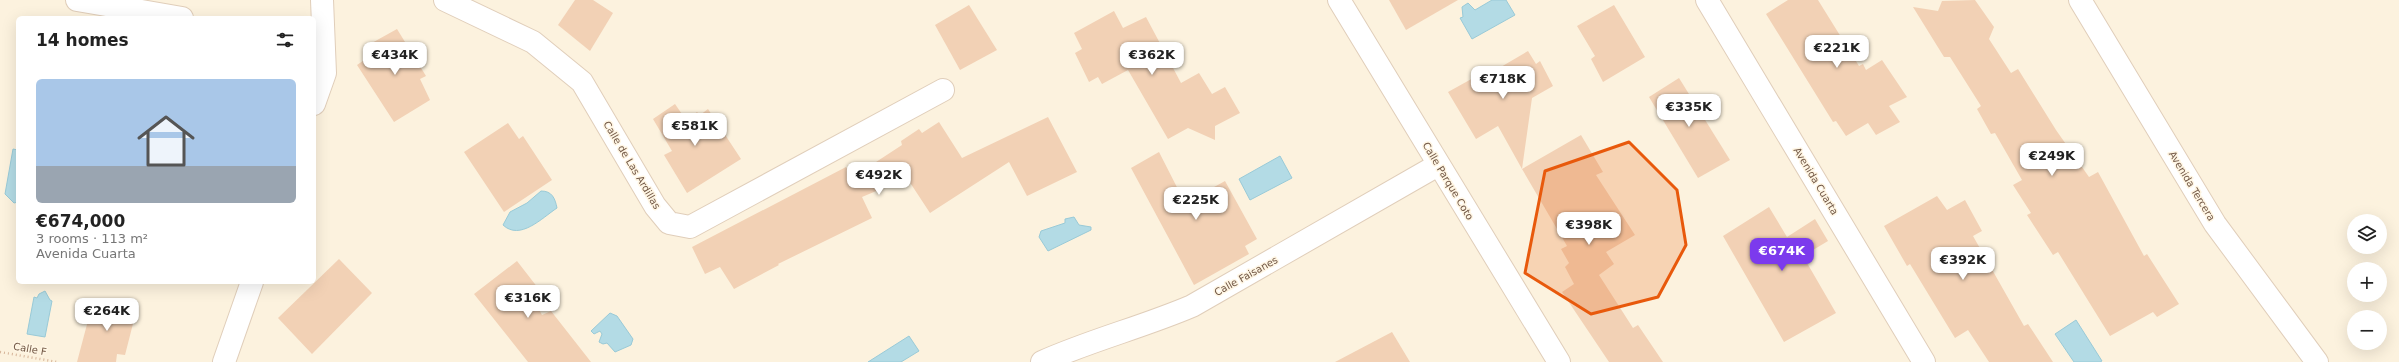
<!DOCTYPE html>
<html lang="en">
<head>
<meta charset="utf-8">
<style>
	:root { --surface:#fff; --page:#f6f6f6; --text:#222; --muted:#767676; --line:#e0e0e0; --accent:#7c3aed }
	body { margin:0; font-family:"DejaVu Sans",sans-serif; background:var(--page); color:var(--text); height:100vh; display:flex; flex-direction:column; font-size:15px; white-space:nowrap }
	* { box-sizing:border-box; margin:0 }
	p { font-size:13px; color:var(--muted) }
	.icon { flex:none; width:22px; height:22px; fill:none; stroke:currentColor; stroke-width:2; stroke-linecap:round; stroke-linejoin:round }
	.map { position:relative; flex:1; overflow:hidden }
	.details { position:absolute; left:16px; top:16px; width:300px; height:268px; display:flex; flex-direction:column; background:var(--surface); border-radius:6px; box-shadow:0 4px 16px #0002 }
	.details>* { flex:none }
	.tools { position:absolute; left:2347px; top:214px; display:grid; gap:8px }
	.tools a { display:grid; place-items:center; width:40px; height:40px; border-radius:50%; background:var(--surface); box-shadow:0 4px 16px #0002; font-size:20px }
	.price { position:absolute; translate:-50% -34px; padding:0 9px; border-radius:8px; background:#fff; color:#222; font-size:13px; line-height:26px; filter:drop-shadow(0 1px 2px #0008) }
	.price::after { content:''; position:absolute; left:50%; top:24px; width:12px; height:9px; margin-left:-6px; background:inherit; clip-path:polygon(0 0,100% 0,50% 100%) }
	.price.active { background:var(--accent); color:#fff }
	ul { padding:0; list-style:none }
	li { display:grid; align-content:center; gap:8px; height:212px; padding:0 20px }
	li+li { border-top:1px solid var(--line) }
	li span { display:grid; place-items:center; height:124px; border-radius:6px; color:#555 }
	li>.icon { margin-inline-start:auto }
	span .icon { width:72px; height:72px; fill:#fffc; stroke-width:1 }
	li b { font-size:17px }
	h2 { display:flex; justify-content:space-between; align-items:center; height:48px; padding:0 20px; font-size:17px }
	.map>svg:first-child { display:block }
	.water { fill:#b3dbe5; stroke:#99cad7 }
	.building { fill:#f2d1b5 }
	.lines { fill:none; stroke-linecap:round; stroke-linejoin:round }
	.street-casing { stroke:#e0ceba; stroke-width:24 }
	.path { stroke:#d6b499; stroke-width:2.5; stroke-dasharray:1 3; stroke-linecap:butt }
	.street { stroke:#fff; stroke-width:22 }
	.marked { fill:#e8590c; fill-opacity:0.2; stroke:#e8590c; stroke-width:3; stroke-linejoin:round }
	.labels { text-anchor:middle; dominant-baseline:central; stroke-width:3; stroke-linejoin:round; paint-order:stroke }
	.street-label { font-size:10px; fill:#725846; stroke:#fff6e4 }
</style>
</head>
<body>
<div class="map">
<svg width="2399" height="362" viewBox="0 0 2399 362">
	<rect width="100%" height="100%" fill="#fcf2de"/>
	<g class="water">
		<path d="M 1492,0 L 1506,0 L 1515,15 L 1472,39 L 1460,18 L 1463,17 L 1462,7 L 1468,3 L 1475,10 Z"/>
		<path d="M 13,149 L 18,150 L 18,202 L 14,203 L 5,194 Z"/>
		<path d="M 1280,156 L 1292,178 L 1250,200 L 1239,179 Z"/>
		<path d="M 541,191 C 552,191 555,198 557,208 C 542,218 520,241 503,225 L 510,212 L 527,203 Z"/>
		<path d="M 1074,217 L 1079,225 L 1091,227 L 1091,230 L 1048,251 L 1039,237 L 1041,231 L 1065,223 L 1065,219 Z"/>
		<path d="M 45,291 L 50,300 L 52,301 L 45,337 L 27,334 L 34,297 L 37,298 L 39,294 Z"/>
		<path d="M 610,313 L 617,316 L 633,339 L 631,345 L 615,352 L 607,343 L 603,344 L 599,342 L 602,334 L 600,331 L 594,334 L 591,331 Z"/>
		<path d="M 2076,320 L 2102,361 L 2100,362 L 2074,362 L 2055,334 Z"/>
		<path d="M 909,336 L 919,351 L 901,362 L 868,362 Z"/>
	</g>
	<g class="building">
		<path d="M 575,0 L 593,0 L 613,13 L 590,51 L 558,25 Z"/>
		<path d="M 1389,0 L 1458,0 L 1406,30 Z"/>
		<path d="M 1788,0 L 1818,0 L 1859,66 L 1863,64 L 1866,70 L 1882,60 L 1907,97 L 1889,106 L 1900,122 L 1876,135 L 1868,123 L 1846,136 L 1836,121 L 1833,122 L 1766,14 Z"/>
		<path d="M 1975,0 L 1994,27 L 1989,39 L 2011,73 L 2018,69 L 2056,130 L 2089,177 L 2098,172 L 2144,256 L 2147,254 L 2179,304 L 2157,317 L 2153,312 L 2110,336 L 2058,252 L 2053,255 L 2027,215 L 2031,213 L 2013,185 L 2022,180 L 1995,133 L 1991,134 L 1977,109 L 1981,106 L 1950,57 L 1944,57 L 1913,7 L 1938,11 L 1942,1 Z"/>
		<path d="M 969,5 L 997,50 L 960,70 L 935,25 Z"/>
		<path d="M 1614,5 L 1645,57 L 1603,82 L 1591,59 L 1595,56 L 1577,26 Z"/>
		<path d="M 1114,11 L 1123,28 L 1146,17 L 1181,83 L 1199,73 L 1212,94 L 1225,87 L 1240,113 L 1215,126 L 1215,140 L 1188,128 L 1168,139 L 1128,70 L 1102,84 L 1098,77 L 1089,82 L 1075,53 L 1082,49 L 1074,33 Z"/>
		<path d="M 397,29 L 426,76 L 420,79 L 430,100 L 394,122 L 357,65 L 376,52 L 370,44 Z"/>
		<path d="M 1528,51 L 1536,64 L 1540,61 L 1553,86 L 1532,98 L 1522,169 L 1498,126 L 1476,139 L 1448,92 L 1493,67 L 1494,71 Z"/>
		<path d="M 1679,78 L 1730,160 L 1698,178 L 1649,97 Z"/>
		<path d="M 675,104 L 686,120 L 697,112 L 700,115 L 708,109 L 741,159 L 687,193 L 664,155 L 672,151 L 653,119 Z"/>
		<path d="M 1048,117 L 1077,172 L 1027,196 L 1009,162 L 930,213 L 907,178 L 862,197 L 872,218 L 778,264 L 779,265 L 734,289 L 720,267 L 705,274 L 692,247 L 846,167 L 850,175 L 876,162 L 902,145 L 901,141 L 919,129 L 922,133 L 939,122 L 962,158 Z"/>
		<path d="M 508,123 L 519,139 L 523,136 L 552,180 L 504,212 L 464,152 Z"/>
		<path d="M 1581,135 L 1603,172 L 1596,175 L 1635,235 L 1606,252 L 1614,264 L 1599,275 L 1633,328 L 1638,325 L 1663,362 L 1609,362 L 1562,292 L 1574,284 L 1565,267 L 1569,263 L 1561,249 L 1567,246 L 1522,169 Z"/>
		<path d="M 1159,152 L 1185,203 L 1225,181 L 1257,239 L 1245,246 L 1249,254 L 1194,285 L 1131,168 Z"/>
		<path d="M 1937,196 L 1947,210 L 1965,200 L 1982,231 L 1973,236 L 2024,326 L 2028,324 L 2053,362 L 1989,362 L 1968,330 L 1955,338 L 1910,264 L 1907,266 L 1884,226 Z"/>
		<path d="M 1769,207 L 1787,237 L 1815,219 L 1828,241 L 1803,256 L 1836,313 L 1784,342 L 1723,236 Z"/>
		<path d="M 339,259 L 372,293 L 312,354 L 278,318 Z"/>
		<path d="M 517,261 L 538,288 L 530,293 L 542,315 L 551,311 L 591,362 L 528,362 L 474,294 Z"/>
		<path d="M 94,298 L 137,308 L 125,355 L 117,354 L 116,362 L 77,362 Z"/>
		<path d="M 1392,332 L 1410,362 L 1335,362 Z"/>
	</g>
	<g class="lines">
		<defs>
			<g id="street">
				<path d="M 77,0 L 182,18"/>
				<path d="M 445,0 L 533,42 L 582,82 L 655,206 L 669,223 L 690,227 L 943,90"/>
				<path d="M 1339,0 L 1559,362"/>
				<path d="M 1707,0 L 1924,362"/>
				<path d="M 2080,0 L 2215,224 L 2317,362"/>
				<path d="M 314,104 L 325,73 L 322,0"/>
				<path d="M 224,362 L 252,282"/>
				<path d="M 1042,362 C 1091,340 1143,327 1192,306 L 1438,165"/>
			</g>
		</defs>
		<use href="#street" class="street-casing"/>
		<path class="path" d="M 0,352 L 57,362"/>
		<use href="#street" class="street"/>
	</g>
	<path class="marked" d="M 1629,142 L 1677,190 L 1686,245 L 1658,297 L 1591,314 L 1525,273 L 1545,171 Z"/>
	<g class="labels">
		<g class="street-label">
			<text transform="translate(632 165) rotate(59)">Calle de Las Ardillas</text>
			<text transform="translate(1448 181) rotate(59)">Calle Parque Coto</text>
			<text transform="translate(1816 181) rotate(59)">Avenida Cuarta</text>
			<text transform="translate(2192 186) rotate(59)">Avenida Tercera</text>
			<text transform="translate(1246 276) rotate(-29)">Calle Faisanes</text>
			<text transform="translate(30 349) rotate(10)">Calle F</text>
		</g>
	</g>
</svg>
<div class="tools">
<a><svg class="icon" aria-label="layers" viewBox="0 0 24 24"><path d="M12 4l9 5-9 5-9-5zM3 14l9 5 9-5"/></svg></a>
<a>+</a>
<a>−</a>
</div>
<b class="price" style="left:1837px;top:69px">€221K</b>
<b class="price" style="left:395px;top:76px">€434K</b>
<b class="price" style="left:1152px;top:76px">€362K</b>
<b class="price" style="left:1503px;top:100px">€718K</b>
<b class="price" style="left:1689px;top:128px">€335K</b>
<b class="price" style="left:695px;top:147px">€581K</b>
<b class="price" style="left:2052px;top:177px">€249K</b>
<b class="price" style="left:879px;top:196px">€492K</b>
<b class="price" style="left:1196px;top:221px">€225K</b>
<b class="price" style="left:1589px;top:246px">€398K</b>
<b class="price active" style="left:1782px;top:272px">€674K</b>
<b class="price" style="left:1963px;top:281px">€392K</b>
<b class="price" style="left:528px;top:319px">€316K</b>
<b class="price" style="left:107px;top:332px">€264K</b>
<section class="details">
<h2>14 homes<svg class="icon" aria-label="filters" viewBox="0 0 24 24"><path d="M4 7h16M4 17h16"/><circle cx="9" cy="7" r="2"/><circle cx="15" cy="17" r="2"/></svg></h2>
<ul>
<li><span style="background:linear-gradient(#a9c7e8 70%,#9aa5b1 0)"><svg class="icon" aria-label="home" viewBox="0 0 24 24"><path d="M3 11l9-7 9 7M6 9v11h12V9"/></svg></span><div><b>€674,000</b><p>3 rooms · 113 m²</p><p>Avenida Cuarta</p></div></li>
</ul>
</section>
</div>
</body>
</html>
